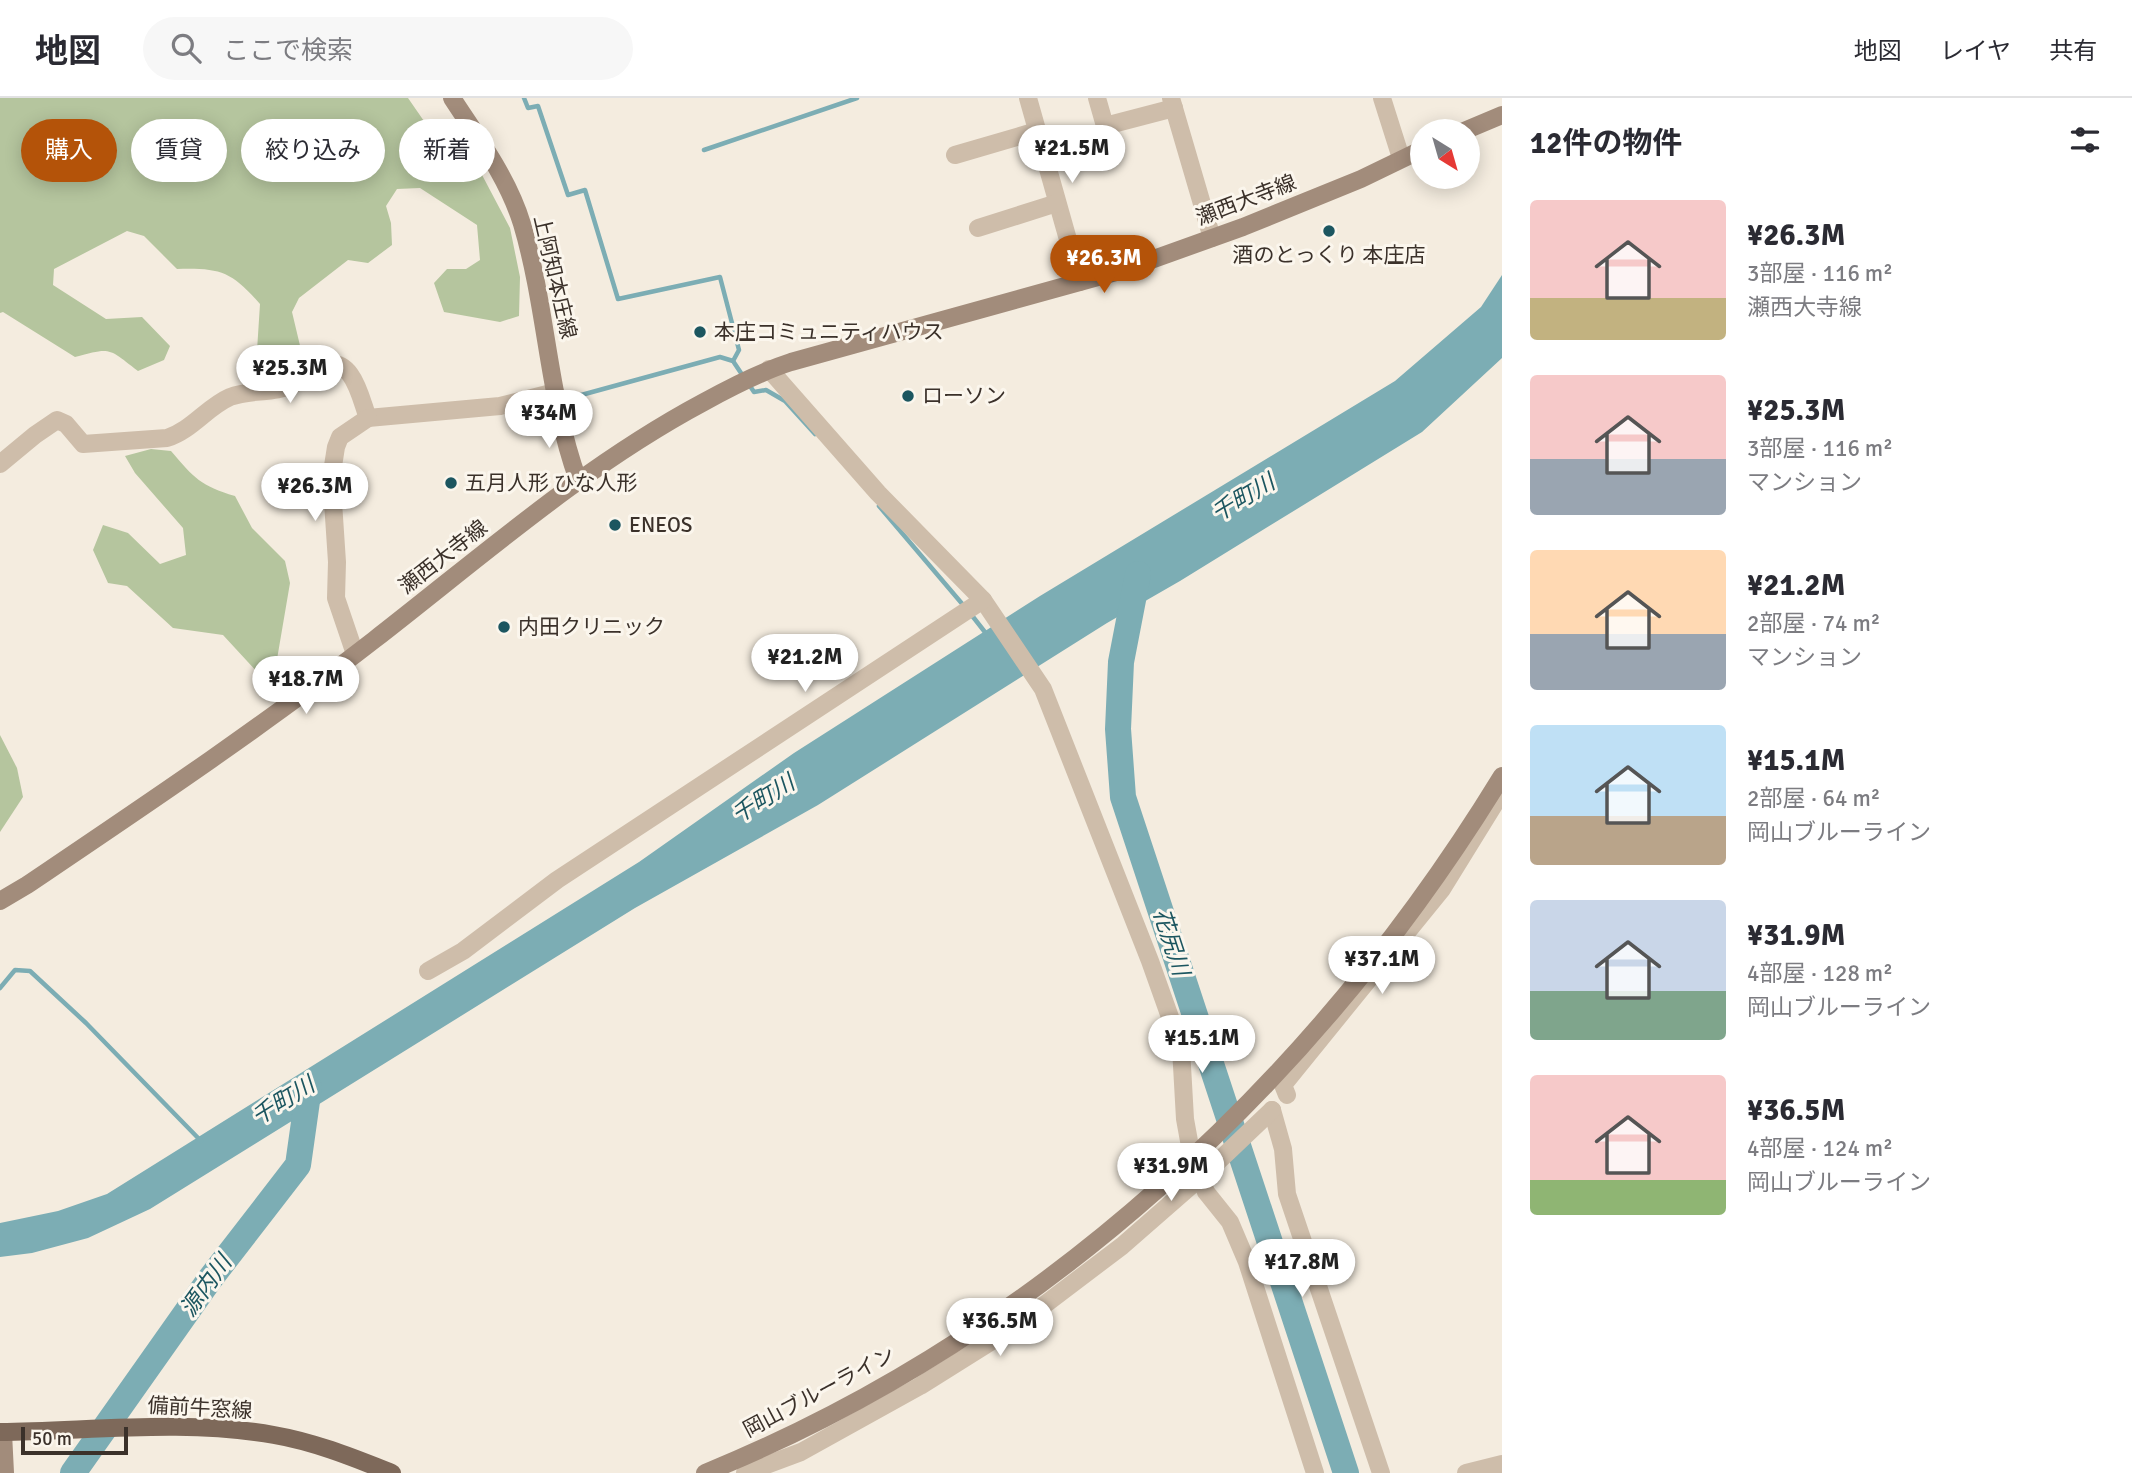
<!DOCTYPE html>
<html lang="ja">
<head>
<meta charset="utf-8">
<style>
	:root { --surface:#fff; --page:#f7f7f7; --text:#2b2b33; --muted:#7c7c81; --line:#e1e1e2; --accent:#b45309 }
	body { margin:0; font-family:Signika,"Noto Sans JP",sans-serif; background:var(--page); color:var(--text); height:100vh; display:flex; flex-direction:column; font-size:26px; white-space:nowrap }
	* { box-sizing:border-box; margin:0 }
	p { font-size:23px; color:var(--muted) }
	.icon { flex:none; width:38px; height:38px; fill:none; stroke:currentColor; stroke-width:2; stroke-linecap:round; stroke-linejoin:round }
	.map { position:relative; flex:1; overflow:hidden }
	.drawer { display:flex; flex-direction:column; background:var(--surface); width:630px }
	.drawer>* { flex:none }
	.hud { position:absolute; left:21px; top:21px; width:665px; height:63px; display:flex; gap:14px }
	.needle { width:46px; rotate:143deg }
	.buttons { position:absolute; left:1410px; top:21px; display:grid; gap:14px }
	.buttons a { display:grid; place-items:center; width:70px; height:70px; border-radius:50%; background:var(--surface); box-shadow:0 4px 18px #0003; font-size:35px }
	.scale { position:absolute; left:21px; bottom:18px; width:107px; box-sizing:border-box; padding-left:7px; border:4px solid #3b312a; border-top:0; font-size:19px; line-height:24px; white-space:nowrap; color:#3b312a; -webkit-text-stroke:5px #fbf6ed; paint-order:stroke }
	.price { position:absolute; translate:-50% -60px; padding:0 16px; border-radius:24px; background:#fff; color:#222; font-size:23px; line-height:46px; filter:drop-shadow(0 2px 4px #0008) }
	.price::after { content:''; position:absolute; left:50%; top:42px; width:21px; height:16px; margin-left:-10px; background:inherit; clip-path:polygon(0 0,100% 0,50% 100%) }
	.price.active { background:var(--accent); color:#fff }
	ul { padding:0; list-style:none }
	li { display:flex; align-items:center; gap:21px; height:175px; padding:0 28px }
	li span { display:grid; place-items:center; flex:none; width:196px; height:140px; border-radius:7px; color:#555 }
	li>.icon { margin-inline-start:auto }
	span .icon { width:84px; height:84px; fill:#fffc; stroke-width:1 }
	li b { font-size:30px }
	h2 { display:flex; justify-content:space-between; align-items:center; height:84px; padding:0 28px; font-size:30px }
	.pill { padding:0 24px; border-radius:32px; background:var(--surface); box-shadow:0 4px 18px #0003; font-size:24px; line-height:63px }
	.pill.active { background:var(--accent); color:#fff }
	header { display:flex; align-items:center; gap:42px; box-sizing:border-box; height:98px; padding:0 35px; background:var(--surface); border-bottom:2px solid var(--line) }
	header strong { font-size:33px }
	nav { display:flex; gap:38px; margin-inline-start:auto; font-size:24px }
	.search { width:490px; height:63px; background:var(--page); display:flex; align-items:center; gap:18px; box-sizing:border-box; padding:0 24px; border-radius:38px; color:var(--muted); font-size:26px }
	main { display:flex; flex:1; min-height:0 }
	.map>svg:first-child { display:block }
	.green { fill:#b5c59e }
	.water { fill:#7cadb4 }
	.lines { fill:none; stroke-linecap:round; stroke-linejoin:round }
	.stream { stroke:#7cadb4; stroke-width:4.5 }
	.river { stroke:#7cadb4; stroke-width:26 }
	.street { stroke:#cebdaa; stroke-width:18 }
	.secondary { stroke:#a28c7b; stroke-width:18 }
	.primary { stroke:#7e695a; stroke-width:18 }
	.secondary-bridge { stroke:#a28c7b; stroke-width:18 }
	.poi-dot { fill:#1c5660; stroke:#fbf6ed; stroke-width:2.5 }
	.labels { text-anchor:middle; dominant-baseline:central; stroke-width:6; stroke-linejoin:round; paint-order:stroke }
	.street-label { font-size:21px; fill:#3b312a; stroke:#fbf6ed }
	.poi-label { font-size:21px; fill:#3b312a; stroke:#fbf6ed; text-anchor:start }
	.water-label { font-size:23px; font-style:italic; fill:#1c5660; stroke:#fbf6ed }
</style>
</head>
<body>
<header>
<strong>地図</strong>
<div class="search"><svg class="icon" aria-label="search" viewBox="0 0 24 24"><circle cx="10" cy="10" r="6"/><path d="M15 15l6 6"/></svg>ここで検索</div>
<nav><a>地図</a><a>レイヤ</a><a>共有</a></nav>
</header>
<main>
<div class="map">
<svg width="1502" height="1375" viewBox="0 0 1502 1375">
	<rect width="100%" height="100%" fill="#f4ecdf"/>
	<g class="green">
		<path d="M 0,0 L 408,0 L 435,39 L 481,75 L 510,130 L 520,179 L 519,218 L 500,224 L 444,214 L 434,185 L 447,171 L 466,171 L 480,162 L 477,127 L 420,90 L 397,91 L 386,108 L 391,125 L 392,147 L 368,165 L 348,162 L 299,200 L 292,214 L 302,256 L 294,269 L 260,279 L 256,268 L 260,206 C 231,173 220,170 177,171 L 144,138 L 127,133 L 54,171 L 53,187 L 106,221 L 142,219 L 170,248 L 164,262 L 138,273 C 108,250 112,249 75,259 L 3,214 L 0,215 Z"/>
		<path d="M 151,351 L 171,353 C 194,380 201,388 235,398 L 252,430 L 285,463 L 290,485 L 275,573 L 260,577 L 223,537 L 173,530 L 127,488 L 108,485 L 93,452 L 103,427 L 128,435 L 160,466 L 186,457 L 183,430 L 135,375 L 125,358 Z"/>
		<path d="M 0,637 L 17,670 L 23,699 L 0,734 Z"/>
	</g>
	<path class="water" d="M 1502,177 L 1502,260 L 1422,334 L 1180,483 L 1107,525 L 818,707 L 635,810 L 150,1111 L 88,1140 L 32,1155 L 0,1159 L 0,1125 L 58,1113 L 107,1096 L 639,764 L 794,655 L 1040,498 L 1395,283 L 1481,209 Z"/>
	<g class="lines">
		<g class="stream">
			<path d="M 524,0 L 528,10 L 538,8 L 568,97 L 585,92 L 618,201 L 720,179 L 739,252 L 733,263"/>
			<path d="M 704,52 L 857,0"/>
			<path d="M 748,285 L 754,294 L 766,292 L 785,303 L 815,336"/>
			<path d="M 563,302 L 720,259 L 733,263 L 743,278"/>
			<path d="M 529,309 L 554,304"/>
			<path d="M 879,408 L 964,508"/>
			<path d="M 970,515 L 988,538"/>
			<path d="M 0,890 L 15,872 L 30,873 L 86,925 L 201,1043"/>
		</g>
		<g class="river">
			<path d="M 1138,476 L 1121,564 L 1118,631 L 1123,699 L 1346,1375"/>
			<path d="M 73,1375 L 210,1181 L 298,1067 L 309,989"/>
		</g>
		<g class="street">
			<path d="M 1028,0 L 1080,184"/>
			<path d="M 1097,0 L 1105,28 L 1174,10"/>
			<path d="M 1171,0 L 1212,140"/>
			<path d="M 1382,0 L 1401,60"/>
			<path d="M 955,57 L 1037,33"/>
			<path d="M 978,130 L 1057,105"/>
			<path d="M 0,366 L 35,337 L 57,322 L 66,326 L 83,346 L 167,340 C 192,332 207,309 230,299 C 250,291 275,296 294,286 C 303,281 310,272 321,268 C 353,256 360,299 368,320 L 500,308 L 555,294"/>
			<path d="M 983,502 L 1043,591 L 1150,863 L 1181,950 L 1185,1021 L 1191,1054 L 1206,1094 L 1230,1124 L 1247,1164 L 1315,1375"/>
			<path d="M 355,556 L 336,500 L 337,464 L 333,404 L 333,368 L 336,349 L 340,339 L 368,320"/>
			<path d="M 428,873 L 463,853 L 557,782 L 983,502 L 878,395 L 769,271"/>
			<path d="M 1287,997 L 1283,987 L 1442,791 L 1502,694"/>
			<path d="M 1272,1012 L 1283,1051 L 1287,1096 L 1381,1375"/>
			<path d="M 745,1375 L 801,1354 L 920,1288 L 1019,1226 L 1122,1148 L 1209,1072 L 1272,1012"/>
			<path d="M 1466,1375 L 1502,1366"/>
		</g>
		<g class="secondary">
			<path d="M 452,0 C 478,40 508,80 522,126 C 547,210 548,300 578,382"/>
			<path d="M 1464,33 L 1502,17"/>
			<path d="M 0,803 L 27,787 C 144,708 262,629 374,542 C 481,459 584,368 704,304 C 733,288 760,274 791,264 L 1123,172 L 1243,129 L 1361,81 L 1423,51"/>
			<path d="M 3,1335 L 5,1375"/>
		</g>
		<path class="primary" d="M 0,1334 C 91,1333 184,1321 274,1337 C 315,1344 354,1360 392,1375"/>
		<path class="secondary-bridge" d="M 705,1375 C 1039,1239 1315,984 1502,678"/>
	</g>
	<g class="poi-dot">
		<circle cx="1329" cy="133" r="7"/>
		<circle cx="700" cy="234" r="7"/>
		<circle cx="908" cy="298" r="7"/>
		<circle cx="451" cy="385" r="7"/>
		<circle cx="615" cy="427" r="7"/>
		<circle cx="504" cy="529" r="7"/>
	</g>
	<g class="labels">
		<g class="street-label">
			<text transform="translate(1246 102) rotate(-21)">瀬西大寺線</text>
			<text transform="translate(555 179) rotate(77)">上阿知本庄線</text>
			<text transform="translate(443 459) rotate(-38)">瀬西大寺線</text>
			<text transform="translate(819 1294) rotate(-28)">岡山ブルーライン</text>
			<text transform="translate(200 1310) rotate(3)">備前牛窓線</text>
		</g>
		<g class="poi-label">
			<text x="1329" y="157" text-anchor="middle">酒のとっくり 本庄店</text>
			<text x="714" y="234">本庄コミュニティハウス</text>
			<text x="922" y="298">ローソン</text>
			<text x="465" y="385">五月人形 ひな人形</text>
			<text x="629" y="427">ENEOS</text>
			<text x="518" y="529">内田クリニック</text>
		</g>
		<g class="water-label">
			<text transform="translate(1243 400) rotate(-31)">千町川</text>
			<text transform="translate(763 701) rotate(-32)">千町川</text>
			<text transform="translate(1171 844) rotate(72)">花尻川</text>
			<text transform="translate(283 1003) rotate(-32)">千町川</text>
			<text transform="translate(206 1188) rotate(-54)">源内川</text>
		</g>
	</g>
</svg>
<div class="buttons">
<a><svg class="needle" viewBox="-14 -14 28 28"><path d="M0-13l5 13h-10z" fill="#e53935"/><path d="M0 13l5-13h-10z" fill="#7c7c81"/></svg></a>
</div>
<div class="scale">50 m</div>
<b class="price" style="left:1072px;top:87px">¥21.5M</b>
<b class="price active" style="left:1104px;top:197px">¥26.3M</b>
<b class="price" style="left:290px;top:307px">¥25.3M</b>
<b class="price" style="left:549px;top:352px">¥34M</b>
<b class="price" style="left:315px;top:425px">¥26.3M</b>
<b class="price" style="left:805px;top:596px">¥21.2M</b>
<b class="price" style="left:306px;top:618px">¥18.7M</b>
<b class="price" style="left:1382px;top:898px">¥37.1M</b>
<b class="price" style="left:1202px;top:977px">¥15.1M</b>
<b class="price" style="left:1171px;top:1105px">¥31.9M</b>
<b class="price" style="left:1302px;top:1201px">¥17.8M</b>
<b class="price" style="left:1000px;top:1260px">¥36.5M</b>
<div class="hud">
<a class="pill active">購入</a>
<a class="pill">賃貸</a>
<a class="pill">絞り込み</a>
<a class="pill">新着</a>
</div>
</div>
<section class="drawer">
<h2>12件の物件<svg class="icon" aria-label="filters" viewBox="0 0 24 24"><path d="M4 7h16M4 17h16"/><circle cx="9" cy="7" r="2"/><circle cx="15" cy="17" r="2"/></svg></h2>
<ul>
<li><span style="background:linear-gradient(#f6c9c9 70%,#c2b280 0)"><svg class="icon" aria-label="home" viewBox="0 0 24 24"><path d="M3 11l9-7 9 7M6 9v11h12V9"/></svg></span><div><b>¥26.3M</b><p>3部屋 · 116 m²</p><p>瀬西大寺線</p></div></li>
<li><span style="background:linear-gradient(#f6c9c9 60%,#9aa5b1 0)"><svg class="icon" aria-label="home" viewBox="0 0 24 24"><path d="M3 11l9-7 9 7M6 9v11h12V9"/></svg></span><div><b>¥25.3M</b><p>3部屋 · 116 m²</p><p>マンション</p></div></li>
<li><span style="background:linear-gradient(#ffd9b3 60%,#9aa5b1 0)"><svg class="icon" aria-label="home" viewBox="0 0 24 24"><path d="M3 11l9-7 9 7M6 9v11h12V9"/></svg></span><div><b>¥21.2M</b><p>2部屋 · 74 m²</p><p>マンション</p></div></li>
<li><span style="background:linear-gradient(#bfe0f5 65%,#b9a48a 0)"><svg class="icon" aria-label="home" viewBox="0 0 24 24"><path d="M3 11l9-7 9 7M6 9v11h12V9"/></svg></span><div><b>¥15.1M</b><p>2部屋 · 64 m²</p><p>岡山ブルーライン</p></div></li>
<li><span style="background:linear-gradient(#c9d6e8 65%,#7fa58c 0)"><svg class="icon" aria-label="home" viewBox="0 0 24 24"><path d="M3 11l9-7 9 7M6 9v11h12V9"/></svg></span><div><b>¥31.9M</b><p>4部屋 · 128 m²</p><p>岡山ブルーライン</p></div></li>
<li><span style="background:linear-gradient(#f6c9c9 75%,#8fb573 0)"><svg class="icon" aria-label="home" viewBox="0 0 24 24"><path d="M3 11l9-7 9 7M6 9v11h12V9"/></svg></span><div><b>¥36.5M</b><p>4部屋 · 124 m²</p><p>岡山ブルーライン</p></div></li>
</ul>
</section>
</main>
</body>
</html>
